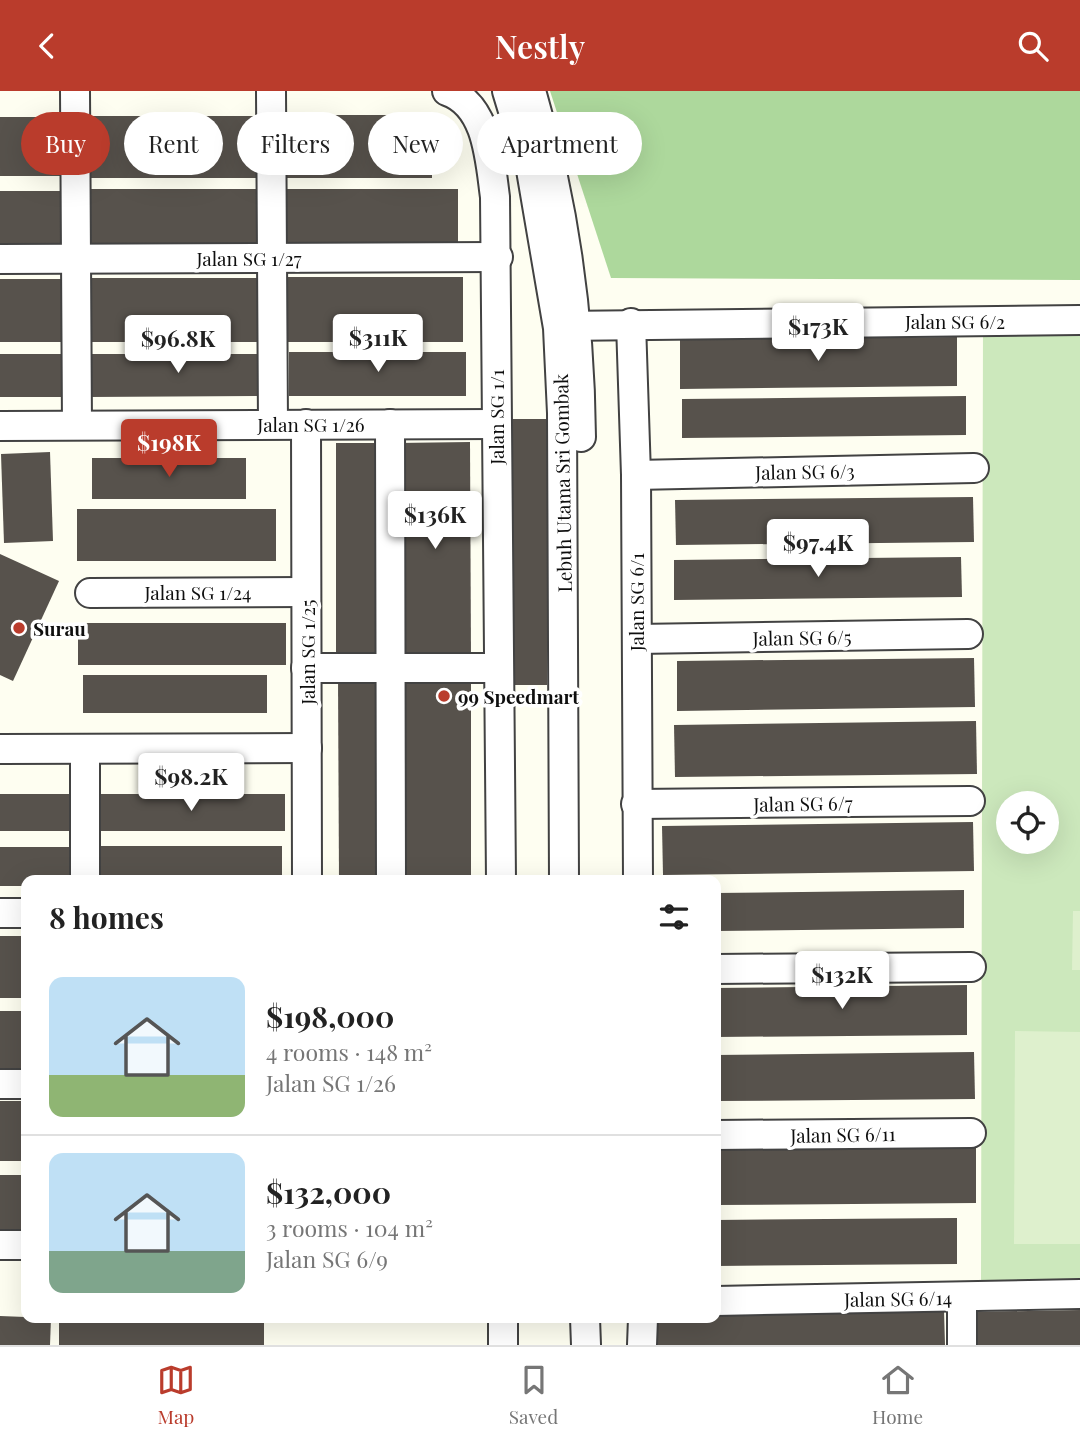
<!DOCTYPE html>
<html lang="en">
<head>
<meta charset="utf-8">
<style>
	:root { --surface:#fff; --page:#f6f6f6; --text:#222; --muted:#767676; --line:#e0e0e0; --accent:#ba3c2c }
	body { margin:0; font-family:"Playfair Display",serif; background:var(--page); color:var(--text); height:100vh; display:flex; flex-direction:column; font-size:26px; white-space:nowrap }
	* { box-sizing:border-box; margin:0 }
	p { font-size:23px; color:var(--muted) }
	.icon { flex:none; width:38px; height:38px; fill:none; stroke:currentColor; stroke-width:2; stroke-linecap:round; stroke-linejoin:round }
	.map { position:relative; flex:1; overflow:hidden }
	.drawer { position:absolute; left:21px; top:784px; width:700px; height:448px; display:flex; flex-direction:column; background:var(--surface); border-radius:14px; box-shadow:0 7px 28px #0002 }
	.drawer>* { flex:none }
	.hud { position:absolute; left:21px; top:21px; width:700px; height:63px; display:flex; gap:14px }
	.buttons { position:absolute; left:996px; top:700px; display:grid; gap:14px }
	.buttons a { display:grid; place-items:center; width:63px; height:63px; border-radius:50%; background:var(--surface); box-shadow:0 7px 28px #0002; font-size:35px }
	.price { position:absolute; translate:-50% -60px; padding:0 16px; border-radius:7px; background:#fff; color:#222; font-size:23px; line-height:46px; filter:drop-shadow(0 2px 4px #0008) }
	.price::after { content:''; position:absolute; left:50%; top:42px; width:21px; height:16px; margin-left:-10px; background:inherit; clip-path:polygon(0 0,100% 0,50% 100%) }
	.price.active { background:var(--accent); color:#fff }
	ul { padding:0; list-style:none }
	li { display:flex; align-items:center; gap:21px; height:175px; padding:0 28px }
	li+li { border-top:2px solid var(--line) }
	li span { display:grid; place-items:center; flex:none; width:196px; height:140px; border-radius:14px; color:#555 }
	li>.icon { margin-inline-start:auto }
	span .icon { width:84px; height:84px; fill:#fffc; stroke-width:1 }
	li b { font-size:30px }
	h2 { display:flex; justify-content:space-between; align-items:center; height:84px; padding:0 28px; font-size:30px }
	.chip { padding:0 24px; border-radius:32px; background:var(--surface); box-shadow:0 7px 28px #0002; font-size:24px; line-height:63px }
	.chip.active { background:var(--accent); color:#fff }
	header { display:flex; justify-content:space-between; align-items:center; height:91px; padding:0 28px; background:var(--accent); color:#fff; font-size:32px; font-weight:600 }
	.menu { display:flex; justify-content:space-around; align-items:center; height:98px; border-top:2px solid var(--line); background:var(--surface); font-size:19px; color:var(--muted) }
	.menu a { display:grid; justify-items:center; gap:4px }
	.menu .active { color:var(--accent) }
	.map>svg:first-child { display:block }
	.green { fill:#cce8bc; fill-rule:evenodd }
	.forest { fill:#add89c }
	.pitch { fill:#def0cd }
	.building { fill:#57524c }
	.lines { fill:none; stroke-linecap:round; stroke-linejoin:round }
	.minor-casing { stroke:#424242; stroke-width:32 }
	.minor { stroke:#fff; stroke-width:28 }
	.poi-dot { fill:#ba3c2c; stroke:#fff; stroke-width:2.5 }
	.labels { text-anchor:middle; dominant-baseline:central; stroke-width:7; stroke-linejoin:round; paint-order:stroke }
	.street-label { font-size:19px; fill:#0f0f0f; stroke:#fff }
	.poi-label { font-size:19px; font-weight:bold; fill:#0f0f0f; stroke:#fff; text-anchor:start }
</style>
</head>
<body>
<header><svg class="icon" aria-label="back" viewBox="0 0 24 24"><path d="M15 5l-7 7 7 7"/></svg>Nestly<svg class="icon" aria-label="search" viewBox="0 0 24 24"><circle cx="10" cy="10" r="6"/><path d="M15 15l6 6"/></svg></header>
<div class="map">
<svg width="1080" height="1254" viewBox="0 0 1080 1254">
	<rect width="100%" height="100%" fill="#fefef1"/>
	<path class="green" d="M 1080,229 L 1080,1192 L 981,1192 L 983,230 ZM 1008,712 L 1046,712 L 1046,751 L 1008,751 Z"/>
	<path class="forest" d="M 550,0 L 1080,0 L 1080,189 L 611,187 Z"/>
	<g class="pitch">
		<path d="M 1073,820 L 1080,820 L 1080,879 L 1072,879 Z"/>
		<path d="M 1015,940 L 1080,941 L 1080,1153 L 1014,1153 Z"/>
	</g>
	<g class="building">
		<rect x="277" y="24" width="155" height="63"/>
		<rect x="89" y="25" width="176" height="62"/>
		<rect x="0" y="26" width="70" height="59"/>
		<rect x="90" y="98" width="172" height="61"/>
		<rect x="282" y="98" width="176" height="62"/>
		<rect x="0" y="100" width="69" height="59"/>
		<rect x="285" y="186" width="178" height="65"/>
		<rect x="89" y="187" width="178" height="64"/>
		<rect x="0" y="188" width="68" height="63"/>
		<path d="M 957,246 L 957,295 L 680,298 L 680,249 Z"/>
		<rect x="289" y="261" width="177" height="44"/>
		<rect x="0" y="263" width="68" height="43"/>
		<path d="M 89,263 L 267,263 L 267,305 L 89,306 Z"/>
		<path d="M 966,305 L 966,344 L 682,347 L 682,308 Z"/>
		<rect x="512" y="328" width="35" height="266"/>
		<path d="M 470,351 L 471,568 L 399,568 L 398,352 Z"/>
		<path d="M 336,352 L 381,352 L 382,568 L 336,568 Z"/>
		<path d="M 50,361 L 53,450 L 4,452 L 1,363 Z"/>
		<rect x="92" y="367" width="154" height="41"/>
		<path d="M 973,406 L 974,451 L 676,454 L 675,409 Z"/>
		<rect x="77" y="418" width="199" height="52"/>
		<path d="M 0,463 L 59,490 L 13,590 L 0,584 Z"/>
		<path d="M 961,466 L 962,506 L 674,509 L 674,469 Z"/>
		<rect x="78" y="532" width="208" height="42"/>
		<path d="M 974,567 L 975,616 L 677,620 L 677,570 Z"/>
		<rect x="83" y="584" width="184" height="38"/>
		<path d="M 338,586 L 382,586 L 382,789 L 339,789 Z"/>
		<path d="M 399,586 L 471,586 L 471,789 L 400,789 Z"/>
		<path d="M 976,630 L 977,683 L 675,686 L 674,634 Z"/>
		<rect x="0" y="703" width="77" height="37"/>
		<rect x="96" y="703" width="189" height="37"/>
		<path d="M 973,731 L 974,780 L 663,784 L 662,735 Z"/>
		<rect x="97" y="755" width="185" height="34"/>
		<path d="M 0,756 L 77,756 L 77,789 L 26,789 L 26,795 L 0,795 Z"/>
		<path d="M 964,799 L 964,837 L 716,840 L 716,802 Z"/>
		<rect x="0" y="845" width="26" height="62"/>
		<path d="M 967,894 L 967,944 L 716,946 L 716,897 Z"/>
		<rect x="0" y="920" width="26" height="59"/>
		<path d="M 974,961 L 975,1008 L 716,1010 L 716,964 Z"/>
		<rect x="0" y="1010" width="26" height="60"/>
		<path d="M 976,1055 L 976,1112 L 716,1114 L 716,1057 Z"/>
		<rect x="0" y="1084" width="26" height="58"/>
		<path d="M 957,1127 L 957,1173 L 716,1175 L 716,1129 Z"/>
		<path d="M 944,1219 L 945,1254 L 655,1254 L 655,1227 L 716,1227 L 716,1222 Z"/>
		<path d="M 1080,1219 L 1080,1254 L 967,1254 L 967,1221 Z"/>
		<path d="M 0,1225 L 51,1227 L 50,1254 L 0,1254 Z"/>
		<rect x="59" y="1227" width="205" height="27"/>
	</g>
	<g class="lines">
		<defs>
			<g id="minor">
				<path d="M 75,0 L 77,334"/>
				<path d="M 271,0 L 273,333"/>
				<path d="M 447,0 C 488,14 490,70 495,106 L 501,789"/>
				<path d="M 507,0 L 531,79 L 558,237 L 562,322 L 564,789"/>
				<path d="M 531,0 C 565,114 580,227 581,346"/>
				<path d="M 0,168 L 498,166"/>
				<path d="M 631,232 L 636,384 L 638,789"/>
				<path d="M 561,235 L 1080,229"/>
				<path d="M 306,333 L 307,789"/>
				<path d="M 390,333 L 391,789"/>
				<path d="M 0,335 L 496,333"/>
				<path d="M 636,384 L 974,377"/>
				<path d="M 90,502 L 306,501"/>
				<path d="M 637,548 L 968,543"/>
				<path d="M 306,577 L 499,577"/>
				<path d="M 0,658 L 307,657"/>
				<path d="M 85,658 L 85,789"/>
				<path d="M 636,713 L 970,710"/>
				<path d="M 0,822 L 26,822"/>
				<path d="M 716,878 L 971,876"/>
				<path d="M 0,993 L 26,993"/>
				<path d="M 716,1044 L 971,1042"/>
				<path d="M 0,1154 L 26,1154"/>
				<path d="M 962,1206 L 962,1254"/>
				<path d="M 716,1210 L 1080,1203"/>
				<path d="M 503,1227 L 503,1254"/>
				<path d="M 585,1227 L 586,1254"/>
				<path d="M 642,1254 L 643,1227"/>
			</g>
		</defs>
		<use href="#minor" class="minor-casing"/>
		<use href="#minor" class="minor"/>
	</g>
	<g class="poi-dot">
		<circle cx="19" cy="537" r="7"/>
		<circle cx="444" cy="605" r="7"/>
	</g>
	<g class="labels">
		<g class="street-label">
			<text x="249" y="167">Jalan SG 1/27</text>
			<text x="955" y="230">Jalan SG 6/2</text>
			<text transform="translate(496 326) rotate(-90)">Jalan SG 1/1</text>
			<text x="311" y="333">Jalan SG 1/26</text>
			<text transform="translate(805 380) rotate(-1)">Jalan SG 6/3</text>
			<text transform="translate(562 392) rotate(-91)">Lebuh Utama Sri Gombak</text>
			<text x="198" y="501">Jalan SG 1/24</text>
			<text transform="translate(636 511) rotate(-90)">Jalan SG 6/1</text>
			<text transform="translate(802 546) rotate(-1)">Jalan SG 6/5</text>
			<text transform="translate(307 561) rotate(-90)">Jalan SG 1/25</text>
			<text transform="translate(803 712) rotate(-1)">Jalan SG 6/7</text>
			<text transform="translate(843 1043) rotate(-1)">Jalan SG 6/11</text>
			<text transform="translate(898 1207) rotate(-1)">Jalan SG 6/14</text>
		</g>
		<g class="poi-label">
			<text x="33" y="537">Surau</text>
			<text x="458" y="605">99 Speedmart</text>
		</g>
	</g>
</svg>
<div class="buttons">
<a><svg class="icon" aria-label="locate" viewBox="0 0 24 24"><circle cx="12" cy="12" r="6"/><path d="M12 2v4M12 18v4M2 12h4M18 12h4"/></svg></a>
</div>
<b class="price" style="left:818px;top:272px">$173K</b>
<b class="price" style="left:378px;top:283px">$311K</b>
<b class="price" style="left:178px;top:284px">$96.8K</b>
<b class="price active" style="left:169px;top:388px">$198K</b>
<b class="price" style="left:435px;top:460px">$136K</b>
<b class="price" style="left:818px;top:488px">$97.4K</b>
<b class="price" style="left:191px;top:722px">$98.2K</b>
<b class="price" style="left:842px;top:920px">$132K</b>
<div class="hud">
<a class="chip active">Buy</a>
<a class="chip">Rent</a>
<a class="chip">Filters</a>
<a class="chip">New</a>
<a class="chip">Apartment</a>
</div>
<section class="drawer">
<h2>8 homes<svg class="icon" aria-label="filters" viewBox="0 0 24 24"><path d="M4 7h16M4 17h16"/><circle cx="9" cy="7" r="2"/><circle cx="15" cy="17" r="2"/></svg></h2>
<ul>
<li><span style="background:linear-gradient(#bfe0f5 70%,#8fb573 0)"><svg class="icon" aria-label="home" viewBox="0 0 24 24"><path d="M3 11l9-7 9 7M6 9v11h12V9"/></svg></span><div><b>$198,000</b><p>4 rooms · 148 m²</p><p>Jalan SG 1/26</p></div></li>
<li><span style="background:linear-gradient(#bfe0f5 70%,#7fa58c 0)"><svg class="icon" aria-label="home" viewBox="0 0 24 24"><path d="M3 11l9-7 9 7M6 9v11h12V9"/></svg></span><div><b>$132,000</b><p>3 rooms · 104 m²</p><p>Jalan SG 6/9</p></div></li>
</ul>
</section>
</div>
<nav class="menu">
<a class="active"><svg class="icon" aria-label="map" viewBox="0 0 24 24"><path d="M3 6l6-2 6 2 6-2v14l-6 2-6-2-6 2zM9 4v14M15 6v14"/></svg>Map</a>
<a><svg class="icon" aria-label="saved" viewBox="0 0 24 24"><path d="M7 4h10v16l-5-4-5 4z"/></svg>Saved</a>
<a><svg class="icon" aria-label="home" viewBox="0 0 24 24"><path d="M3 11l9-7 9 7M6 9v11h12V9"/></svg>Home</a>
</nav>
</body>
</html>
